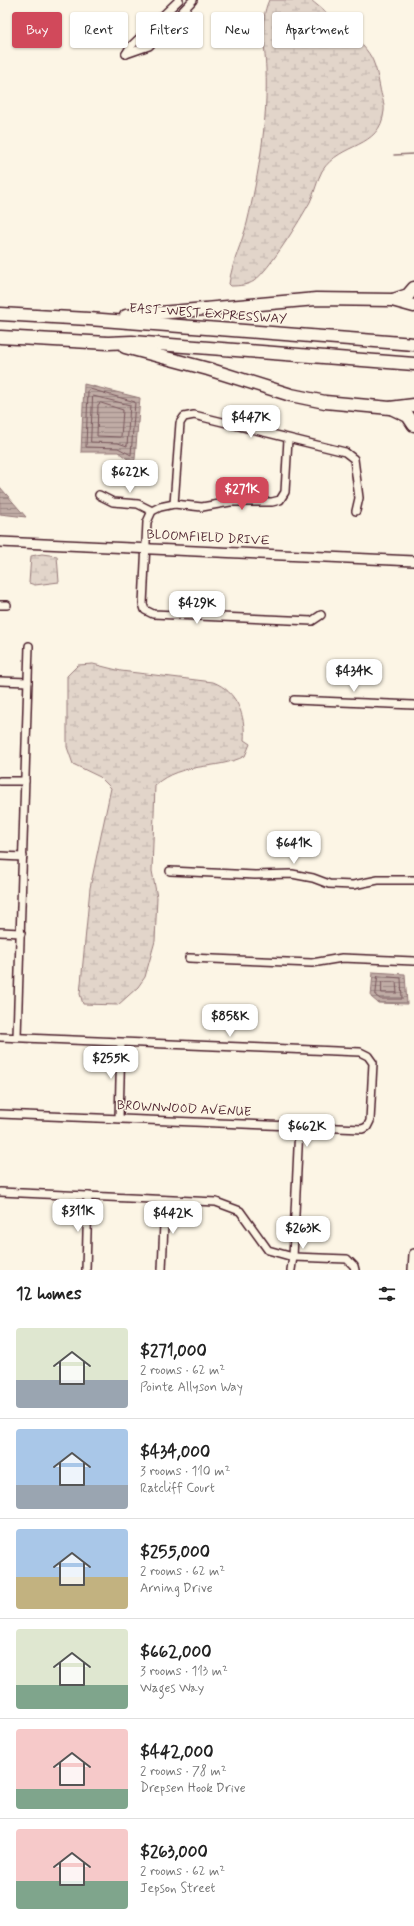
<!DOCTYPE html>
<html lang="en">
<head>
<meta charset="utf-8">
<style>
	:root { --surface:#fff; --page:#f2f2f2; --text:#222; --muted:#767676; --line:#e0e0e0; --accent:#d1495b }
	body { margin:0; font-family:Mynerve,sans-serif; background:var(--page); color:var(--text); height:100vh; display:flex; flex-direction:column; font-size:15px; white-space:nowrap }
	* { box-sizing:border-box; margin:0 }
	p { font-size:13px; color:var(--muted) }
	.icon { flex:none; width:22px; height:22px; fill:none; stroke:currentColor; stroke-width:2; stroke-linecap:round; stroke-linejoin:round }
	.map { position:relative; height:1270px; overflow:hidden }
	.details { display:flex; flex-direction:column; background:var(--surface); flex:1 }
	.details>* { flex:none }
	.banner { position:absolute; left:12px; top:12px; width:390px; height:36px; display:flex; gap:8px }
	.price { position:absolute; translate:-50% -34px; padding:0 9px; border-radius:8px; background:#fff; color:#222; font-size:13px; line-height:26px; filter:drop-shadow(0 1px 2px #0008) }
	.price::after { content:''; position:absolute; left:50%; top:24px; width:12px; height:9px; margin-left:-6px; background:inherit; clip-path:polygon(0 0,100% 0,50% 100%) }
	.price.active { background:var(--accent); color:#fff }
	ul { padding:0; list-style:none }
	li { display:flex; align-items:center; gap:12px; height:100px; padding:0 16px }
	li+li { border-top:1px solid var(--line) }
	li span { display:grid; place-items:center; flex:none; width:112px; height:80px; border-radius:4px; color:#555 }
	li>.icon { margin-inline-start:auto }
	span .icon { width:48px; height:48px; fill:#fffc; stroke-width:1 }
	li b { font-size:17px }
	h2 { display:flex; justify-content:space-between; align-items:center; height:48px; padding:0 16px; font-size:17px }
	.pill { padding:0 14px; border-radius:4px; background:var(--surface); box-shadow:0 1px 3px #0004; font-size:14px; line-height:36px }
	.pill.active { background:var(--accent); color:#fff }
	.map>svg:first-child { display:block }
	.wetland { fill:url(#wetland-marsh); stroke:#967a7a }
	.water { fill:url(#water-rules); stroke:#917474 }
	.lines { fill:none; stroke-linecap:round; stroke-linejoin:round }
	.shore { stroke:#79575c; stroke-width:1 }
	.stream { stroke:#917474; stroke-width:1.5 }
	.street-casing { stroke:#4a1f2b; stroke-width:10 }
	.secondary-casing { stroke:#4a1f2b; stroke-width:12 }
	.highway-casing { stroke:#4a1f2b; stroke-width:15 }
	.street { stroke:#fcf5e5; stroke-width:7 }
	.secondary { stroke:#fcf5e5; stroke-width:9 }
	.highway { stroke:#fcf5e5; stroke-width:12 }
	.labels { text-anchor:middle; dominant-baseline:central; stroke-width:3; stroke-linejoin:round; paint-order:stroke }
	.street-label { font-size:13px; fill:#4a1f2b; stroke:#fcf5e5 }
</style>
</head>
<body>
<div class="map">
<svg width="414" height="1270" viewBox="0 0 414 1270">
	<defs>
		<pattern id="wetland-marsh" width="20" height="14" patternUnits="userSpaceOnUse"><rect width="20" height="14" fill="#e2d5ca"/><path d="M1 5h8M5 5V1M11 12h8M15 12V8" fill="none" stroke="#c3b6ae"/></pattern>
		<pattern id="water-rules" width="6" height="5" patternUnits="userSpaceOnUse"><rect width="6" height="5" fill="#c0aca5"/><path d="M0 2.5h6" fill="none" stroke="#9e8b87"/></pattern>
	</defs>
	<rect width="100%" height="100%" fill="#fcf5e5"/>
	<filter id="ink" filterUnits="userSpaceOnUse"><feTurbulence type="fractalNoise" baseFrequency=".025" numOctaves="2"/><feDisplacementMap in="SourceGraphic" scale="8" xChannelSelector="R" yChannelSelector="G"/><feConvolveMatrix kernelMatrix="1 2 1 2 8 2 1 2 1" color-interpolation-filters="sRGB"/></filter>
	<g filter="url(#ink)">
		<g class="wetland">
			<path d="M 269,0 L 311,0 C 328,15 365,41 373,61 C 377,70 378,79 380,88 C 381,95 385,104 384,111 C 380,150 341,141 322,171 C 317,180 315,192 310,202 C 300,220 270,269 254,281 C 248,285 239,286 231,286 L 229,284 C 232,262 242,243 247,223 C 259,173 268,120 266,69 C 265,45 259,22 269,0 Z"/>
			<path d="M 42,554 L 57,556 L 59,582 L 35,585 L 29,583 L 31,556 Z"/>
			<path d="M 93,664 L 121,671 L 213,682 C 237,691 246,716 244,740 L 250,744 L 245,756 C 215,771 182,761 155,785 L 152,871 L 157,897 L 155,941 L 145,977 L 138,987 L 118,1005 L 83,1004 L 80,994 L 90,888 L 111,788 L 100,777 L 73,764 L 67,747 L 67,676 L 78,665 Z"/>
		</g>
		<g class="water">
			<path d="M 84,384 L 140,398 L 135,459 L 133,463 L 118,452 L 81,452 Z"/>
			<path d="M 0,487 L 26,517 L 0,514 Z"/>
			<path d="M 373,972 L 405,974 L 407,1004 L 378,1003 L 371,997 Z"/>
		</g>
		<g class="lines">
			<g class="shore">
				<path d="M 90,389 L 135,402 L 131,455 L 118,448 L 86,447 L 88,391 Z"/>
				<path d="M 93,396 L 130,405 L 127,446 L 118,443 L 91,442 Z"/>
				<path d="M 101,403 L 123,410 L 121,437 L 97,436 L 98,405 Z"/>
				<path d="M 378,976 L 401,978 L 402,999 L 380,999 L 376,996 Z"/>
				<path d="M 382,982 L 396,982 L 397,993 L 382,993 Z"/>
			</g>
			<path class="stream" d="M 394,155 L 414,154"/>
			<defs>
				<g id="street">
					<path d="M 126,54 L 149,46 L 193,0"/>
					<path d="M 126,54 L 130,47 L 179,0"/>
					<path d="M 288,439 L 285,492 L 280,500 L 272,502 L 230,502 L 202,507 L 174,504 L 160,507 L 152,511 L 147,522 L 143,604 L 145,610 L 153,614 L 312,621 L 321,615"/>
					<path d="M 99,495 L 113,502 L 138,504 L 152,511"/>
					<path d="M 174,504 L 180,423 L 184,417 L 194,415 L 345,452 L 354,459 L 359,498 L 356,511"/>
					<path d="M 0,605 L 7,605"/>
					<path d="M 0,681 L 28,682"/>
					<path d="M 294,700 L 414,705"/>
					<path d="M 0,781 L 25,781"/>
					<path d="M 0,856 L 23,857"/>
					<path d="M 170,871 L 255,875 L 292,874 L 313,878 L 329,884 L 353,885 L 378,880 L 414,880"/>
					<path d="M 0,932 L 21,933"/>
					<path d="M 189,958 L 312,963 L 342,958 L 414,961"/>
					<path d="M 0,1037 L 360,1052 L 368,1056 L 373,1063 L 370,1121 L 367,1127 L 362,1129 L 0,1114"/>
					<path d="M 17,1037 L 29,646"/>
					<path d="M 119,1118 L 121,1043"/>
					<path d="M 0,1192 L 216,1202 L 240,1211 L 268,1250 L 293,1257 L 347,1259 L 354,1266 L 355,1270"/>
					<path d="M 86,1270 L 88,1196"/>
					<path d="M 162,1270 L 165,1200"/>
					<path d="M 291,1270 L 293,1257 L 299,1127"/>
				</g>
				<g id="secondary">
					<path d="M 0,542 L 414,561"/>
					<path d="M 413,1270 L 414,1254"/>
				</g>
				<g id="highway">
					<path d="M 393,300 L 408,295 L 414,288"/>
					<path d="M 0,314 L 89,319 L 414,344"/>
					<path d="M 126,316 L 316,299 L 392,300 L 414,306"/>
					<path d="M 0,337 L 108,343 L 132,342 L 414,364"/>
					<path d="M 125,347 L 208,369 L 291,395 L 325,402 L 368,406 L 390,408 L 414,405"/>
					<path d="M 391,408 L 408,416 L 414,425"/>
				</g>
			</defs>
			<use href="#street" class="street-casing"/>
			<use href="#secondary" class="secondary-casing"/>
			<use href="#highway" class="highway-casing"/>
			<use href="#street" class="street"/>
			<use href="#secondary" class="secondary"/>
			<use href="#highway" class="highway"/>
		</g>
	</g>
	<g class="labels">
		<g class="street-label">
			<text transform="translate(208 314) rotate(4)">EAST-WEST EXPRESSWAY</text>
			<text transform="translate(208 538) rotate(3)">BLOOMFIELD DRIVE</text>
			<text transform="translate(184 1109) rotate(3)">BROWNWOOD AVENUE</text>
		</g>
	</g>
</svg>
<b class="price" style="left:251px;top:439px">$447K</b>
<b class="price" style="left:130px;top:494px">$622K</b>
<b class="price active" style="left:242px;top:511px">$271K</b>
<b class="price" style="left:197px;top:625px">$429K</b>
<b class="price" style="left:354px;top:693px">$434K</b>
<b class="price" style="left:294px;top:865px">$641K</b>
<b class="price" style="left:230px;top:1038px">$858K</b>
<b class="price" style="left:111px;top:1080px">$255K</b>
<b class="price" style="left:307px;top:1148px">$662K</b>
<b class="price" style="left:78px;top:1233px">$311K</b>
<b class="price" style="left:173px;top:1235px">$442K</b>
<b class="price" style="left:303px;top:1250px">$263K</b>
<div class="banner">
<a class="pill active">Buy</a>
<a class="pill">Rent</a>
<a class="pill">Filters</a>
<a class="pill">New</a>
<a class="pill">Apartment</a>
</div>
</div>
<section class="details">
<h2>12 homes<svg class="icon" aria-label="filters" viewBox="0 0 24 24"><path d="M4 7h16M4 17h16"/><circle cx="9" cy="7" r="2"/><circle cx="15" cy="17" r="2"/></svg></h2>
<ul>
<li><span style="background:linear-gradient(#dfe7d0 65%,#9aa5b1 0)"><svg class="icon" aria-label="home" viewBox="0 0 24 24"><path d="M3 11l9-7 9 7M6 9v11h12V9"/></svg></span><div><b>$271,000</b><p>2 rooms · 62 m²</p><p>Pointe Allyson Way</p></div></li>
<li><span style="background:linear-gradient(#a9c7e8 70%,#9aa5b1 0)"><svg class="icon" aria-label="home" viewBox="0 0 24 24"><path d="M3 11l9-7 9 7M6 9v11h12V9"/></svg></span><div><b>$434,000</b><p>3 rooms · 110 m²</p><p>Ratcliff Court</p></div></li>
<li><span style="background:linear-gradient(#a9c7e8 60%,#c2b280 0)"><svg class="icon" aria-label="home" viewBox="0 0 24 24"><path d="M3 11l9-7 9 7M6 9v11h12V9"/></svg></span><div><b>$255,000</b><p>2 rooms · 62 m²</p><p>Arning Drive</p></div></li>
<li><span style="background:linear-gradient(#dfe7d0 70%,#7fa58c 0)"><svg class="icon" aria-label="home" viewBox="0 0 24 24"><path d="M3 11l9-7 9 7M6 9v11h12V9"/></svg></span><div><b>$662,000</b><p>3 rooms · 113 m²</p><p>Wages Way</p></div></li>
<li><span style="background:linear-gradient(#f6c9c9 75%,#7fa58c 0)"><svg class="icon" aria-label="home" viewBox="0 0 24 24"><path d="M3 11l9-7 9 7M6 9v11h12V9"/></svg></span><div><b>$442,000</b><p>2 rooms · 78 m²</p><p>Drepsen Hook Drive</p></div></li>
<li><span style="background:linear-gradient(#f6c9c9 65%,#7fa58c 0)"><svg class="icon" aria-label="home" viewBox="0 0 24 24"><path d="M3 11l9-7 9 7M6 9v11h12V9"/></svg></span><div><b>$263,000</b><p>2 rooms · 62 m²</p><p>Jepson Street</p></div></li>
</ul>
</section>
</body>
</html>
